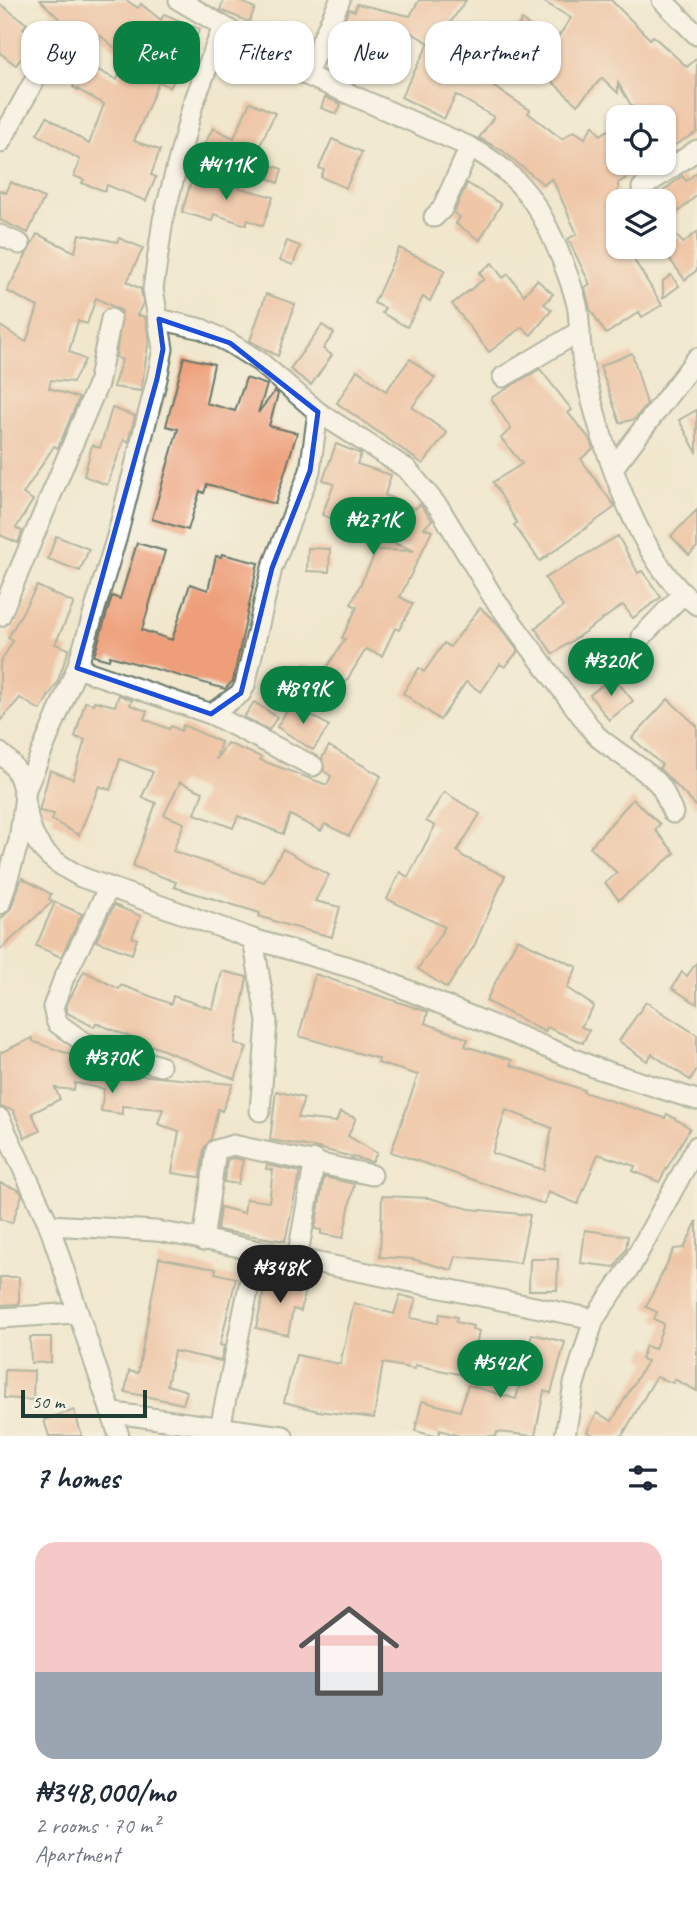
<!DOCTYPE html>
<html lang="en">
<head>
<meta charset="utf-8">
<style>
	:root { --surface:#fff; --page:#f2f2f3; --text:#1f2937; --muted:#747a83; --accent:#0b8043 }
	body { margin:0; font-family:Caveat,sans-serif; background:var(--page); color:var(--text); height:100vh; display:flex; flex-direction:column; font-size:26px; white-space:nowrap }
	* { box-sizing:border-box; margin:0 }
	p { font-size:23px; color:var(--muted) }
	.icon { flex:none; width:38px; height:38px; fill:none; stroke:currentColor; stroke-width:2; stroke-linecap:round; stroke-linejoin:round }
	.map { position:relative; height:1436px; overflow:hidden }
	.details { display:flex; flex-direction:column; background:var(--surface); flex:1 }
	.details>* { flex:none }
	.banner { position:absolute; left:21px; top:21px; width:656px; height:63px; display:flex; gap:14px }
	.fabs { position:absolute; left:606px; top:105px; display:grid; gap:14px }
	.fabs a { display:grid; place-items:center; width:70px; height:70px; border-radius:14px; background:var(--surface); box-shadow:0 2px 5px #0004; font-size:35px }
	.scale { position:absolute; left:21px; bottom:18px; width:126px; box-sizing:border-box; padding-left:7px; border:4px solid #1f3d34; border-top:0; font-size:19px; line-height:24px; white-space:nowrap; color:#1f3d34; -webkit-text-stroke:5px #f7f3e8; paint-order:stroke }
	.price { position:absolute; translate:-50% -60px; padding:0 16px; border-radius:24px; background:var(--accent); color:#fff; font-size:23px; line-height:46px; filter:drop-shadow(0 2px 4px #0008) }
	.price::after { content:''; position:absolute; left:50%; top:42px; width:21px; height:16px; margin-left:-10px; background:inherit; clip-path:polygon(0 0,100% 0,50% 100%) }
	.price.on { background:#222; color:#fff }
	ul { padding:0; list-style:none }
	li { display:grid; align-content:center; gap:14px; height:371px; padding:0 35px }
	li span { display:grid; place-items:center; height:217px; border-radius:21px; color:#555 }
	li>.icon { margin-inline-start:auto }
	span .icon { width:126px; height:126px; fill:#fffc; stroke-width:1 }
	li b { font-size:30px }
	h2 { display:flex; justify-content:space-between; align-items:center; height:84px; padding:0 35px; font-size:30px }
	.pill { padding:0 24px; border-radius:21px; background:var(--surface); box-shadow:0 2px 5px #0004; font-size:24px; line-height:63px }
	.pill.on { background:var(--accent); color:#fff }
	.map>svg:first-child { display:block }
	.building { fill:#ee9f79; fill-rule:evenodd }
	.lines { fill:none; stroke-linecap:round; stroke-linejoin:round }
	.street-casing { stroke:#68786a; stroke-width:23 }
	.street { stroke:#fff; stroke-width:19 }
	.marked { fill:none; stroke:#1d4ed8; stroke-width:5; stroke-linejoin:round }
</style>
</head>
<body>
<div class="map">
<svg width="697" height="1436" viewBox="0 0 697 1436">
	<rect width="100%" height="100%" fill="#f7f3e8"/>
	<filter id="ink" filterUnits="userSpaceOnUse"><feTurbulence type="fractalNoise" baseFrequency=".0143" numOctaves="2"/><feDisplacementMap in="SourceGraphic" scale="14" xChannelSelector="R" yChannelSelector="G"/><feConvolveMatrix kernelMatrix="1 2 1 2 8 2 1 2 1" color-interpolation-filters="sRGB"/></filter>
	<filter id="wash" filterUnits="userSpaceOnUse"><feTurbulence type="fractalNoise" baseFrequency=".00686" numOctaves="4" result="noise"/><feDisplacementMap in="SourceGraphic" scale="28" xChannelSelector="R" yChannelSelector="G"/><feGaussianBlur stdDeviation="1.57" result="paint"/><feColorMatrix in="noise" values="0 0 0 0 0 0 0 0 0 0 0 0 0 0 0 0 0 1.4 0 .05"/><feComposite in="paint" operator="in"/></filter>
	<g filter="url(#wash)">
		<rect width="100%" height="100%" fill="#f0e7cd"/>
		<g id="blocks">
			<g class="building">
				<path d="M 40,0 L 126,0 L 138,8 L 141,4 L 161,20 L 164,14 L 200,29 L 170,88 L 159,81 L 134,141 L 160,150 L 151,175 L 156,177 L 146,201 L 107,185 L 105,191 L 82,183 L 84,180 L 74,176 L 80,160 L 37,134 L 47,117 L 89,144 L 104,104 L 73,87 L 85,63 L 117,80 L 126,58 L 101,36 L 93,47 L 72,31 Z"/>
				<path d="M 224,0 L 237,0 L 255,8 L 249,22 L 220,10 Z"/>
				<path d="M 419,0 L 466,0 L 450,23 L 468,33 L 462,43 L 478,53 L 468,70 L 530,110 L 528,113 L 562,139 L 574,131 L 585,138 L 593,125 L 600,135 L 618,124 L 618,163 L 653,163 L 618,183 L 618,247 L 626,247 L 662,305 L 642,317 L 639,312 L 606,334 L 590,309 L 585,287 L 590,284 L 568,239 L 577,234 L 552,178 L 544,185 L 503,151 L 479,138 L 494,117 L 456,95 L 444,119 L 401,97 L 429,43 L 394,23 L 374,80 L 340,66 L 344,58 L 329,54 L 349,9 L 355,11 L 357,4 L 410,16 Z"/>
				<path d="M 541,0 L 611,0 L 650,39 L 653,36 L 687,67 L 697,58 L 697,132 L 663,152 L 663,117 L 644,117 L 631,105 L 618,83 L 618,93 L 602,78 L 577,105 L 531,61 L 522,72 L 497,53 L 522,20 L 553,44 L 571,18 Z"/>
				<path d="M 0,4 L 27,24 L 23,28 L 36,38 L 16,65 L 0,53 Z"/>
				<path d="M 325,97 L 341,104 L 337,114 L 321,108 Z"/>
				<path d="M 250,102 L 275,113 L 256,154 L 266,158 L 265,163 L 282,169 L 278,183 L 204,145 L 213,128 L 234,138 Z"/>
				<path d="M 332,139 L 362,152 L 346,188 L 321,177 L 324,170 L 319,168 Z"/>
				<path d="M 697,172 L 697,195 L 666,223 L 683,243 L 697,232 L 697,270 L 685,280 L 663,250 L 663,191 L 682,176 L 686,181 Z"/>
				<path d="M 193,175 L 273,197 L 263,226 L 248,220 L 246,225 L 214,214 L 212,221 L 182,212 Z"/>
				<path d="M 11,182 L 44,198 L 28,233 L 0,220 L 0,190 L 6,193 Z"/>
				<path d="M 467,183 L 501,204 L 480,240 L 456,224 L 460,217 L 454,213 Z"/>
				<path d="M 37,234 L 75,252 L 79,234 L 117,242 L 119,238 L 143,248 L 127,282 L 141,289 L 143,303 L 137,315 L 145,317 L 149,339 L 141,391 L 113,387 L 122,360 L 116,357 L 122,311 L 96,298 L 87,324 L 78,321 L 69,351 L 85,360 L 73,382 L 51,380 L 49,388 L 79,398 L 58,448 L 54,446 L 23,494 L 33,500 L 16,528 L 22,531 L 18,543 L 0,535 L 0,326 L 26,342 L 38,307 L 7,291 Z"/>
				<path d="M 287,241 L 300,246 L 293,265 L 280,260 Z"/>
				<path d="M 399,248 L 445,270 L 430,301 L 423,297 L 407,327 L 382,313 L 385,308 L 374,303 Z"/>
				<path d="M 492,263 L 503,278 L 508,274 L 524,295 L 537,280 L 553,294 L 544,304 L 552,310 L 531,335 L 522,327 L 489,352 L 452,304 L 484,279 L 479,273 Z"/>
				<path d="M 671,275 L 679,286 L 663,298 L 663,281 Z"/>
				<path d="M 266,294 L 295,304 L 278,356 L 250,341 Z"/>
				<path d="M 322,325 L 334,333 L 323,349 L 332,355 L 311,385 L 290,369 Z"/>
				<path d="M 632,353 L 647,404 L 635,419 L 620,423 L 600,366 Z"/>
				<path d="M 184,357 L 214,364 L 206,403 L 235,411 L 246,378 L 267,385 L 258,413 L 275,391 L 278,394 L 269,426 L 297,433 L 275,504 L 207,484 L 204,493 L 200,491 L 188,530 L 152,519 L 178,429 L 166,426 Z"/>
				<path d="M 410,359 L 435,378 L 412,407 L 447,433 L 423,464 L 337,403 L 357,370 L 386,391 Z"/>
				<path d="M 540,369 L 572,410 L 568,413 L 590,439 L 593,449 L 581,459 L 615,507 L 540,561 L 514,525 L 517,523 L 493,482 L 522,464 L 501,438 L 511,429 L 491,398 Z"/>
				<path d="M 112,408 L 135,416 L 128,442 L 124,440 L 107,485 L 84,476 L 92,445 L 100,448 Z"/>
				<path d="M 697,410 L 697,453 L 679,420 Z"/>
				<path d="M 336,444 L 361,454 L 357,464 L 391,475 L 385,495 L 415,509 L 420,504 L 432,520 L 424,528 L 432,531 L 400,597 L 413,604 L 399,630 L 395,628 L 382,656 L 366,649 L 342,688 L 322,675 L 345,639 L 342,638 L 357,607 L 351,604 L 377,550 L 414,551 L 383,539 L 385,533 L 347,525 L 322,515 L 334,484 L 323,480 Z"/>
				<path d="M 697,510 L 697,547 L 689,555 L 671,536 Z"/>
				<path d="M 56,536 L 89,549 L 80,571 L 48,559 Z"/>
				<path d="M 618,536 L 638,573 L 642,571 L 661,597 L 633,618 L 623,605 L 553,654 L 535,628 L 563,607 L 545,578 Z"/>
				<path d="M 137,543 L 165,551 L 142,630 L 172,640 L 190,584 L 208,590 L 216,556 L 221,557 L 222,554 L 258,563 L 233,681 L 225,689 L 110,656 L 109,660 L 94,656 L 112,596 L 120,599 Z"/>
				<path d="M 308,548 L 330,549 L 329,572 L 307,571 Z"/>
				<path d="M 37,586 L 74,603 L 55,644 L 69,649 L 57,683 L 40,710 L 20,698 L 0,721 L 0,663 L 13,641 L 8,638 Z"/>
				<path d="M 480,608 L 495,621 L 518,651 L 505,667 L 500,664 L 481,692 L 466,682 L 440,720 L 403,693 L 419,668 L 424,672 L 444,643 L 450,647 Z"/>
				<path d="M 304,664 L 315,671 L 301,693 L 289,685 Z"/>
				<path d="M 613,676 L 633,701 L 609,720 L 590,695 Z"/>
				<path d="M 119,695 L 132,700 L 130,705 L 147,711 L 144,719 L 169,729 L 171,726 L 181,731 L 183,725 L 221,742 L 216,760 L 227,743 L 261,757 L 260,760 L 327,785 L 331,776 L 324,771 L 322,758 L 329,746 L 381,776 L 349,836 L 325,824 L 321,831 L 290,815 L 283,834 L 238,816 L 233,828 L 195,814 L 203,792 L 180,782 L 164,815 L 184,823 L 173,851 L 264,882 L 283,849 L 329,875 L 315,901 L 340,907 L 332,937 L 286,925 L 259,916 L 260,913 L 174,887 L 176,882 L 133,866 L 156,803 L 142,797 L 153,772 L 120,759 L 110,790 L 99,786 L 79,835 L 52,820 L 54,814 L 39,811 L 50,770 L 73,779 L 85,740 L 75,737 L 85,702 L 93,704 L 94,701 L 115,706 Z"/>
				<path d="M 668,699 L 697,726 L 697,807 L 659,768 L 662,765 L 632,738 Z"/>
				<path d="M 254,702 L 277,717 L 269,730 L 244,717 Z"/>
				<path d="M 292,703 L 329,726 L 313,750 L 277,727 Z"/>
				<path d="M 444,792 L 480,814 L 457,851 L 464,857 L 505,876 L 474,946 L 447,988 L 418,969 L 445,927 L 387,899 L 400,872 L 408,877 L 435,826 L 426,821 Z"/>
				<path d="M 633,799 L 660,824 L 655,830 L 675,853 L 619,900 L 605,883 L 617,873 L 590,847 Z"/>
				<path d="M 22,878 L 51,894 L 49,899 L 53,901 L 0,950 L 0,920 L 11,908 Z"/>
				<path d="M 55,902 L 82,914 L 61,957 L 36,946 Z"/>
				<path d="M 114,905 L 141,916 L 132,937 L 137,939 L 132,954 L 96,941 Z"/>
				<path d="M 517,939 L 577,967 L 567,988 L 594,1006 L 581,1027 L 589,1030 L 583,1043 L 547,1027 L 545,1032 L 486,1001 Z"/>
				<path d="M 697,962 L 697,1004 L 672,988 L 682,972 L 687,976 Z"/>
				<path d="M 84,971 L 119,989 L 121,985 L 171,1004 L 173,996 L 213,1009 L 222,971 L 247,977 L 235,1043 L 247,1047 L 235,1079 L 96,1023 L 94,1027 L 67,1013 L 67,1004 Z"/>
				<path d="M 315,974 L 428,1012 L 425,1023 L 468,1039 L 465,1046 L 512,1060 L 510,1065 L 584,1090 L 583,1092 L 665,1118 L 667,1114 L 690,1128 L 659,1182 L 633,1171 L 635,1166 L 598,1154 L 578,1204 L 548,1192 L 544,1204 L 391,1152 L 418,1075 L 378,1063 L 379,1059 L 299,1036 ZM 506,1110 L 552,1128 L 544,1170 L 492,1153 Z"/>
				<path d="M 646,1002 L 697,1035 L 697,1069 L 690,1080 L 652,1054 L 647,1061 L 619,1041 Z"/>
				<path d="M 32,1038 L 34,1042 L 87,1060 L 87,1057 L 127,1069 L 125,1074 L 233,1084 L 222,1111 L 218,1109 L 211,1139 L 204,1148 L 200,1177 L 172,1173 L 179,1131 L 158,1124 L 163,1109 L 122,1106 L 122,1114 L 101,1111 L 104,1089 L 75,1083 L 74,1090 L 55,1088 L 60,1099 L 32,1113 L 40,1131 L 25,1138 L 13,1110 L 0,1107 L 0,1053 Z"/>
				<path d="M 276,1091 L 304,1098 L 298,1118 L 336,1122 L 340,1112 L 356,1118 L 348,1136 L 377,1153 L 372,1162 L 318,1148 L 270,1140 Z"/>
				<path d="M 233,1158 L 243,1160 L 238,1184 L 224,1182 L 227,1160 Z"/>
				<path d="M 267,1165 L 300,1172 L 285,1241 L 217,1230 L 220,1207 L 244,1213 L 246,1199 L 269,1202 L 273,1170 L 266,1169 Z"/>
				<path d="M 324,1177 L 354,1184 L 343,1238 L 321,1234 L 321,1230 L 315,1229 Z"/>
				<path d="M 0,1183 L 19,1190 L 22,1195 L 12,1223 L 0,1219 Z"/>
				<path d="M 382,1196 L 429,1198 L 470,1209 L 530,1215 L 520,1263 L 456,1256 L 452,1270 L 412,1259 L 380,1257 Z"/>
				<path d="M 697,1221 L 697,1391 L 674,1379 L 673,1383 L 656,1377 L 622,1436 L 595,1436 L 587,1432 L 597,1413 L 612,1421 L 647,1361 L 641,1359 L 646,1346 L 655,1349 L 664,1324 L 654,1319 L 657,1312 L 646,1307 L 674,1249 L 684,1248 Z"/>
				<path d="M 585,1230 L 628,1236 L 626,1249 L 615,1267 L 581,1263 Z"/>
				<path d="M 159,1258 L 216,1269 L 215,1273 L 236,1278 L 220,1345 L 224,1346 L 221,1361 L 174,1351 L 167,1385 L 187,1391 L 183,1404 L 125,1392 L 129,1371 L 138,1373 Z"/>
				<path d="M 530,1259 L 558,1259 L 557,1290 L 529,1290 Z"/>
				<path d="M 0,1277 L 19,1277 L 19,1304 L 0,1305 Z"/>
				<path d="M 267,1277 L 306,1285 L 301,1311 L 293,1309 L 288,1335 L 256,1328 Z"/>
				<path d="M 400,1295 L 416,1299 L 410,1318 L 438,1323 L 440,1314 L 457,1317 L 456,1322 L 473,1326 L 472,1329 L 479,1331 L 475,1350 L 470,1349 L 464,1375 L 415,1365 L 415,1369 L 383,1363 L 374,1418 L 318,1411 L 284,1402 L 296,1355 L 340,1364 L 354,1303 L 394,1314 Z"/>
				<path d="M 532,1334 L 565,1342 L 551,1393 L 544,1391 L 535,1436 L 497,1432 L 496,1436 L 459,1436 L 440,1430 L 439,1436 L 436,1436 L 415,1431 L 422,1401 L 460,1411 L 468,1385 L 516,1399 Z"/>
				<path d="M 30,1337 L 51,1337 L 51,1362 L 31,1363 Z"/>
				<path d="M 5,1370 L 34,1371 L 33,1400 L 4,1398 Z"/>
				<path d="M 74,1410 L 82,1436 L 49,1436 L 44,1420 Z"/>
			</g>
		</g>
	</g>
	<g filter="url(#ink)">
		<use href="#blocks" fill-opacity="0" stroke="#68786a" stroke-width="2"/>
		<g class="lines">
			<defs>
				<g id="street">
					<path d="M 179,0 L 306,75 L 470,147 C 522,175 541,207 562,260 C 568,276 575,293 578,310 C 580,330 580,350 584,369 C 600,439 637,563 697,605"/>
					<path d="M 662,0 L 697,35"/>
					<path d="M 306,75 L 340,0"/>
					<path d="M 0,143 L 55,43"/>
					<path d="M 642,188 L 697,150"/>
					<path d="M 434,217 L 442,209 L 470,147"/>
					<path d="M 0,235 L 20,244"/>
					<path d="M 159,319 L 202,329 L 230,343 L 260,362 L 318,412 L 407,469 L 440,509 L 493,597 L 595,734 C 612,751 649,770 661,787 C 666,795 669,805 673,813"/>
					<path d="M 503,377 L 580,331"/>
					<path d="M 613,468 L 697,358"/>
					<path d="M 0,616 L 98,384 L 111,319"/>
					<path d="M 642,636 L 682,595"/>
					<path d="M 77,668 L 211,714 L 313,766"/>
					<path d="M 211,714 L 241,693 L 245,685 L 272,568 L 310,471 L 318,412"/>
					<path d="M 0,753 C 27,773 22,796 30,825 C 37,852 59,865 81,877 L 253,939 L 359,970 L 596,1068 L 697,1100"/>
					<path d="M 109,887 L 64,978 L 53,1007 L 57,1023 L 85,1043 L 160,1066"/>
					<path d="M 0,904 L 19,841 L 26,789 L 77,668 L 117,536 L 157,379 L 163,349 L 153,289 L 163,220 L 193,104 L 223,27"/>
					<path d="M 253,939 L 267,1022 L 260,1111"/>
					<path d="M 0,1119 L 49,1225 L 119,1436"/>
					<path d="M 49,1225 L 156,1231 L 191,1237 L 594,1319"/>
					<path d="M 203,1241 L 216,1150 L 233,1145 L 372,1175"/>
					<path d="M 297,1259 L 315,1160"/>
					<path d="M 0,1318 L 76,1313"/>
					<path d="M 114,1413 L 283,1436"/>
					<path d="M 220,1428 L 256,1251"/>
					<path d="M 565,1436 L 574,1384 L 594,1319 L 631,1266 L 697,1146"/>
				</g>
			</defs>
			<use href="#street" class="street-casing"/>
			<use href="#street" class="street"/>
		</g>
	</g>
	<path d="M0 0H697V1436H0ZM 159,319 L 230,343 L 318,412 L 310,471 L 272,568 L 241,693 L 211,714 L 77,668 L 157,379 L 163,349 Z" fill="#f0e7cd" fill-opacity=".55" fill-rule="evenodd"/>
	<path class="marked" d="M 159,319 L 230,343 L 318,412 L 310,471 L 272,568 L 241,693 L 211,714 L 77,668 L 157,379 L 163,349 Z"/>
</svg>
<div class="fabs">
<a><svg class="icon" aria-label="locate" viewBox="0 0 24 24"><circle cx="12" cy="12" r="6"/><path d="M12 2v4M12 18v4M2 12h4M18 12h4"/></svg></a>
<a><svg class="icon" aria-label="layers" viewBox="0 0 24 24"><path d="M12 4l9 5-9 5-9-5zM3 14l9 5 9-5"/></svg></a>
</div>
<div class="scale">50 m</div>
<b class="price" style="left:226px;top:202px">₦411K</b>
<b class="price" style="left:373px;top:557px">₦271K</b>
<b class="price" style="left:611px;top:698px">₦320K</b>
<b class="price" style="left:303px;top:726px">₦899K</b>
<b class="price" style="left:112px;top:1095px">₦370K</b>
<b class="price on" style="left:280px;top:1305px">₦348K</b>
<b class="price" style="left:500px;top:1400px">₦542K</b>
<div class="banner">
<a class="pill">Buy</a>
<a class="pill on">Rent</a>
<a class="pill">Filters</a>
<a class="pill">New</a>
<a class="pill">Apartment</a>
</div>
</div>
<section class="details">
<h2>7 homes<svg class="icon" aria-label="filters" viewBox="0 0 24 24"><path d="M4 7h16M4 17h16"/><circle cx="9" cy="7" r="2"/><circle cx="15" cy="17" r="2"/></svg></h2>
<ul>
<li><span style="background:linear-gradient(#f6c9c9 60%,#9aa5b1 0)"><svg class="icon" aria-label="home" viewBox="0 0 24 24"><path d="M3 11l9-7 9 7M6 9v11h12V9"/></svg></span><div><b>₦348,000/mo</b><p>2 rooms · 70 m²</p><p>Apartment</p></div></li>
</ul>
</section>
</body>
</html>
